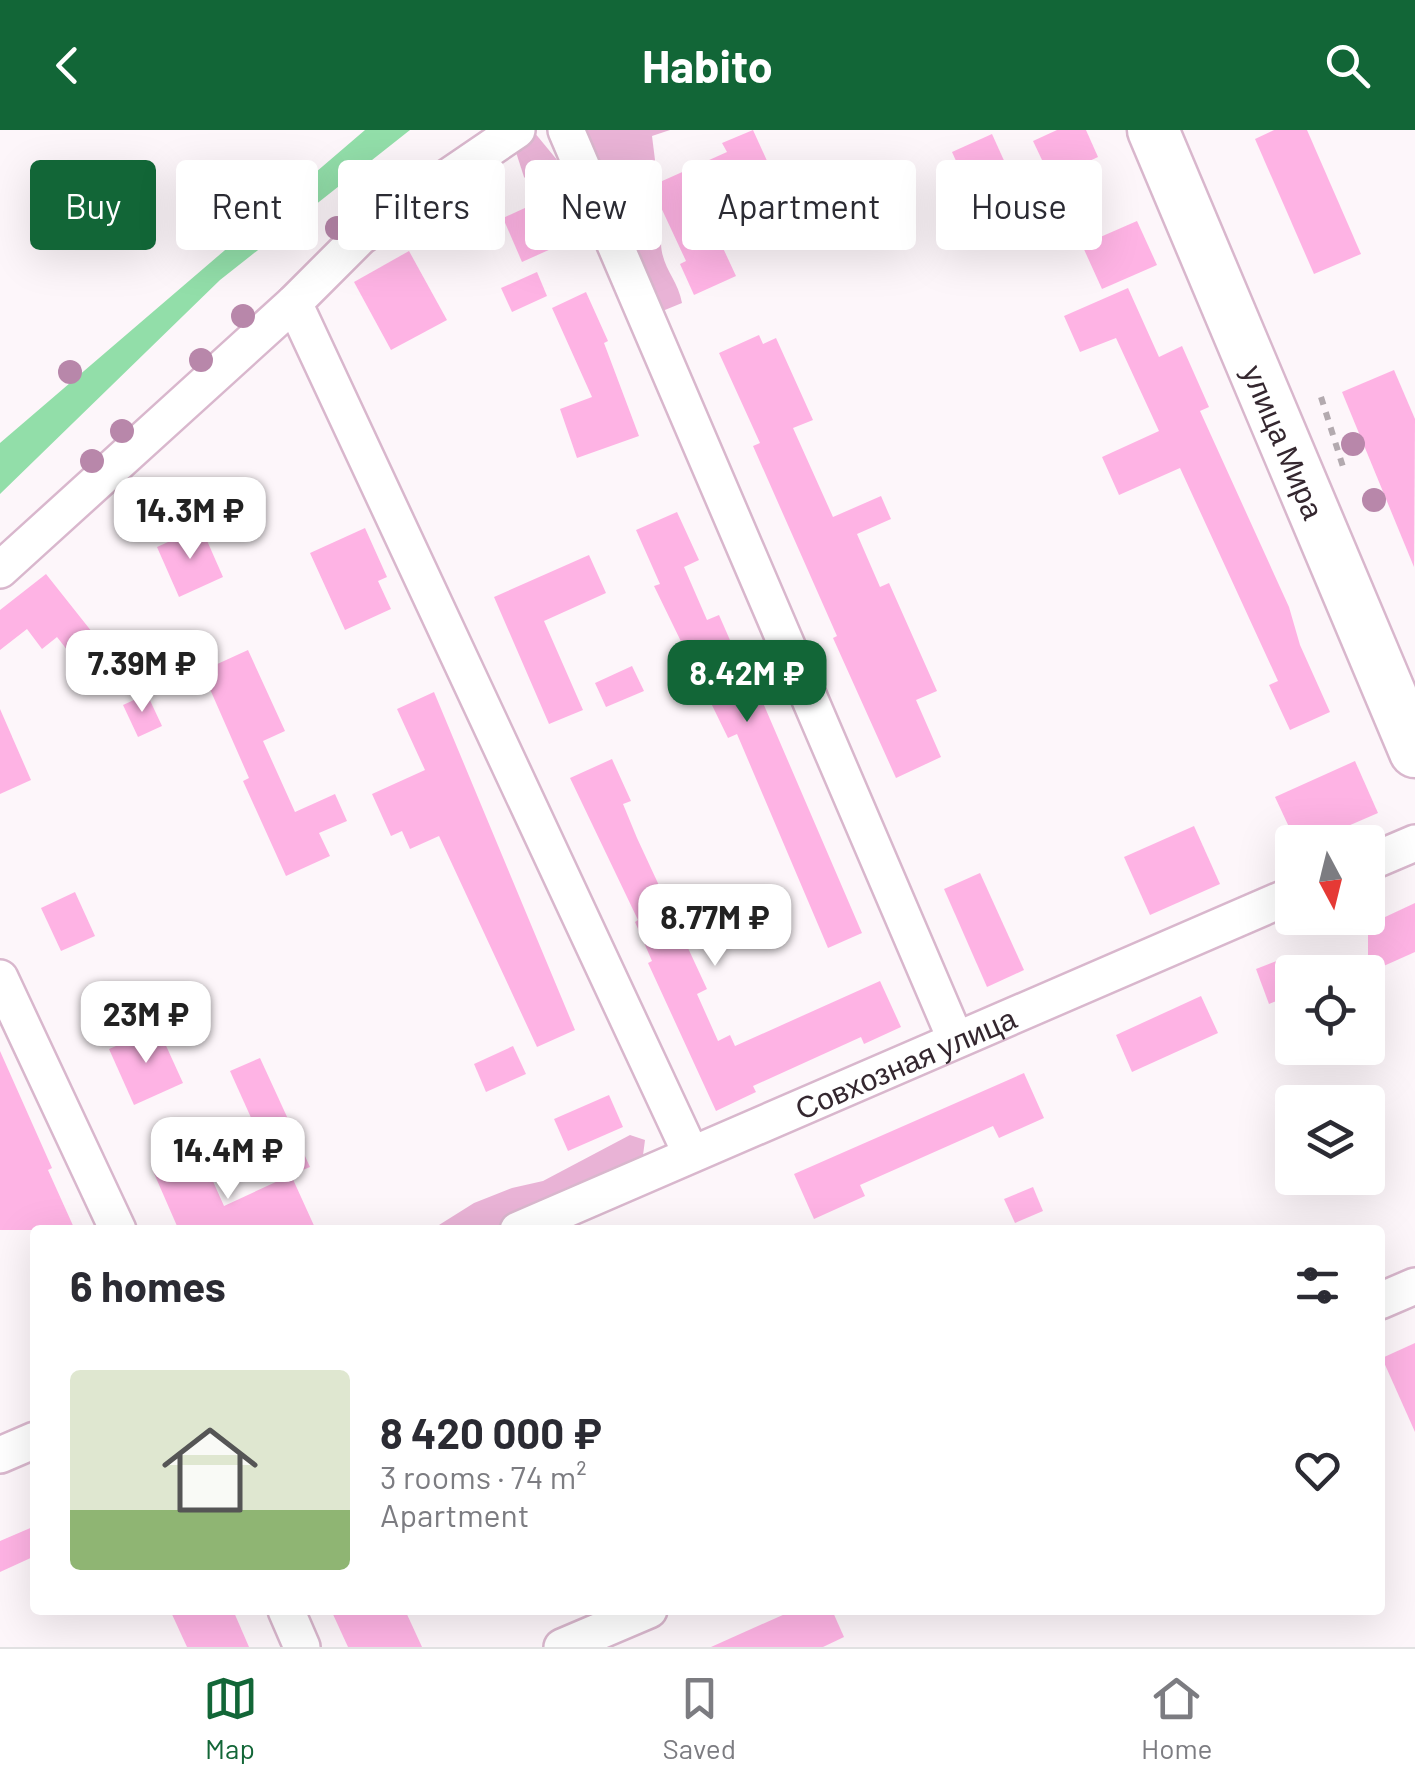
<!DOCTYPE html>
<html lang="en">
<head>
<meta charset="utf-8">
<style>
	:root { --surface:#fff; --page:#f2f2f3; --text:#2b2b33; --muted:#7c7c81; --line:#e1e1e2; --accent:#126637 }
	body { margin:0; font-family:Barlow,sans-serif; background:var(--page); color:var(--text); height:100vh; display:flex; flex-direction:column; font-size:38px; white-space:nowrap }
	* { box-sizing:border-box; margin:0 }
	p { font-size:32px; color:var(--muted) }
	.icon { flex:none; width:55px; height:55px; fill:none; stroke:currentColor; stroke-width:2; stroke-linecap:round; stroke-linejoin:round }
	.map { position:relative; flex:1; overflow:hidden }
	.sheet { position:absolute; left:30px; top:1095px; width:1355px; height:390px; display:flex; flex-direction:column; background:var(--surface); border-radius:10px; box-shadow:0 10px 40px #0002 }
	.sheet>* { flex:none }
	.hud { position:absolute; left:30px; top:30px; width:1355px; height:90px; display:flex; gap:20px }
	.needle { width:65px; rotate:173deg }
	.tools { position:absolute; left:1275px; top:695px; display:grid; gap:20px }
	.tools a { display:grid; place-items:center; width:110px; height:110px; border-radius:10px; background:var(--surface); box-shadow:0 10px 40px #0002; font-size:50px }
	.price { position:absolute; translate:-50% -85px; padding:0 22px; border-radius:20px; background:#fff; color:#222; font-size:32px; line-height:65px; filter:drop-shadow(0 2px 5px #0008) }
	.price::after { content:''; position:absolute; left:50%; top:60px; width:30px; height:22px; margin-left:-15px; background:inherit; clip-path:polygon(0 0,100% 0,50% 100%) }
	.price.active { background:var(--accent); color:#fff }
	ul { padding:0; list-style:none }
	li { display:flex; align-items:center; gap:30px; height:250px; padding:0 40px }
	li span { display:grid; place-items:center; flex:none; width:280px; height:200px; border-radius:10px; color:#555 }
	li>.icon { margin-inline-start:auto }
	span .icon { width:120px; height:120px; fill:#fffc; stroke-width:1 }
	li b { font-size:42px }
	h2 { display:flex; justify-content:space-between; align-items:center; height:120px; padding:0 40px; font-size:42px }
	.pill { padding:0 35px; border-radius:10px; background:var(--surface); box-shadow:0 10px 40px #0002; font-size:35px; line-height:90px }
	.pill.active { background:var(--accent); color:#fff }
	header { display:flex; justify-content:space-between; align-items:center; height:130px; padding:0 40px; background:var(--accent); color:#fff; font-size:45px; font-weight:700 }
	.tab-bar { display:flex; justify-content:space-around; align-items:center; height:140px; border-top:2px solid var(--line); background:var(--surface); font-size:28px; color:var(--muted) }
	.tab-bar a { display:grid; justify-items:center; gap:5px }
	.tab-bar .active { color:var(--accent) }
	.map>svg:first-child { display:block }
	.green { fill:#e9b3d6 }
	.water { fill:#92dea9 }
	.building { fill:#feb3e4 }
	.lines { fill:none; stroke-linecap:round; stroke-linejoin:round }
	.minor-casing { stroke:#d9b7cd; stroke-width:40 }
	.secondary-casing { stroke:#d9b7cd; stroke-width:55 }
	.path { stroke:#b3aaaf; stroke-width:6; stroke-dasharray:8 8; stroke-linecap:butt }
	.minor { stroke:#fff; stroke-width:35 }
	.secondary { stroke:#fff; stroke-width:50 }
	.tree { fill:#b887aa }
	.labels { text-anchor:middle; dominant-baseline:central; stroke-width:8; stroke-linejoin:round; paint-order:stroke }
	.street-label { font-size:30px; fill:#34272f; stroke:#fff }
</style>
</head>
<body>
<header><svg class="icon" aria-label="back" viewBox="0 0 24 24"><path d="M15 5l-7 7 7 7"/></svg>Habito<svg class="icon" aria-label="search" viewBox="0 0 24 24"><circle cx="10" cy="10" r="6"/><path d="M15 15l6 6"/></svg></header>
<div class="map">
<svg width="1415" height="1517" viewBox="0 0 1415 1517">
	<rect width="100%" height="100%" fill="#fdf6fa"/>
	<g class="green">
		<path d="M 585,0 L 670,0 L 652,6 L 655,30 L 634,86 L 661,114 C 662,138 678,150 682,173 L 660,182 Z"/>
		<path d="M 534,2 L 572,48 L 600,96 L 585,104 L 524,47 L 514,16 Z"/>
		<path d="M 630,1005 L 645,1010 L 642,1033 L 500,1100 L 431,1100 L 474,1073 L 512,1058 L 543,1051 Z"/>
	</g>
	<path class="water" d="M 365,0 L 410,0 L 220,150 L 0,364 L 0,313 Z"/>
	<g class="building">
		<path d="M 753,0 L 778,55 L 710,90 L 736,146 L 694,165 L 680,134 L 686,131 L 651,56 L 727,22 L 722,13 Z"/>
		<path d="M 1057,0 L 1086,0 L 1098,27 L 1051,49 L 1033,11 Z"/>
		<path d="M 1274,0 L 1307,0 L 1361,124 L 1314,144 L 1255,9 Z"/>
		<path d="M 992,4 L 1006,35 L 966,53 L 952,22 Z"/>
		<path d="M 551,66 L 571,110 L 522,132 L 503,88 Z"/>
		<path d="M 1045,75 L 1056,100 L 1028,113 L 1017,88 Z"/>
		<path d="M 1137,91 L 1157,135 L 1102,159 L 1082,115 Z"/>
		<path d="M 409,121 L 447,190 L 391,220 L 354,152 Z"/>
		<path d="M 537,142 L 547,166 L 512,182 L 501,158 Z"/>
		<path d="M 1128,158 L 1159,227 L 1182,216 L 1209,277 L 1200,281 L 1289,477 L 1300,515 L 1330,582 L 1290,600 L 1269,555 L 1278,551 L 1180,338 L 1119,365 L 1102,327 L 1159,301 L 1116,208 L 1080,222 L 1064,186 Z"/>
		<path d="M 586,162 L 608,211 L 604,213 L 639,306 L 577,328 L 560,279 L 592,267 L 552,178 Z"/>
		<path d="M 759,205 L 763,214 L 776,208 L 813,290 L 793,298 L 833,387 L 881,366 L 891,389 L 857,404 L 880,457 L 889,453 L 937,561 L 916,570 L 941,627 L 896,648 L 833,508 L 837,506 L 753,316 L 760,313 L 719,223 Z"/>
		<path d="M 1394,240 L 1415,289 L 1414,437 L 1342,262 Z"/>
		<path d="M 677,382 L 699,430 L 684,437 L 707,490 L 719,485 L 740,533 L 745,531 L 862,803 L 828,818 L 737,604 L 728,608 L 654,456 L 660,454 L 636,400 Z"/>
		<path d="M 201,397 L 223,447 L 179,467 L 157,417 Z"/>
		<path d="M 365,398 L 387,447 L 378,451 L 391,479 L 345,500 L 310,423 Z"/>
		<path d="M 589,425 L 606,463 L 544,491 L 583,580 L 549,594 L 494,467 Z"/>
		<path d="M 46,444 L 92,502 L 68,521 L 57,507 L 42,519 L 27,499 L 0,520 L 0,480 Z"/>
		<path d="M 248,520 L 285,601 L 263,611 L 295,682 L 335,664 L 347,691 L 319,703 L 330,726 L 286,746 L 243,651 L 249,648 L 202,541 Z"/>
		<path d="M 632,536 L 644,561 L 606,577 L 595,553 Z"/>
		<path d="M 434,562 L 575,900 L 537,917 L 439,706 L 410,719 L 402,701 L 391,706 L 372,664 L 425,640 L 397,579 Z"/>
		<path d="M 147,564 L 162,596 L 138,607 L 123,575 Z"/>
		<path d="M 0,579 L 31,650 L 0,664 Z"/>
		<path d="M 612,629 L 631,671 L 623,674 L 637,708 L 707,859 L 697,864 L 718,911 L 730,905 L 735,916 L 880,851 L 901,897 L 864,914 L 861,907 L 753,956 L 756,962 L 716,981 L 648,833 L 652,831 L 635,792 L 638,790 L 570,648 Z"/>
		<path d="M 1355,631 L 1378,683 L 1311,712 L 1296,712 L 1275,667 Z"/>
		<path d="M 1194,696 L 1220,754 L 1150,785 L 1124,727 Z"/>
		<path d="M 980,743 L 1024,840 L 987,857 L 944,759 Z"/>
		<path d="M 75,762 L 95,806 L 61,821 L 41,778 Z"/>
		<path d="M 1415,773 L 1415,822 L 1368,843 L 1368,795 Z"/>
		<path d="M 1292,825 L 1292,865 L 1269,874 L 1256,839 Z"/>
		<path d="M 1201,866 L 1218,903 L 1132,942 L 1116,905 Z"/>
		<path d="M 158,898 L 183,953 L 134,975 L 109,919 Z"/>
		<path d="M 513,916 L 526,944 L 486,962 L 474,934 Z"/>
		<path d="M 0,921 L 52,1038 L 48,1040 L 75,1100 L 0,1100 Z"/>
		<path d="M 260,928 L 310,1037 L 279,1050 L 230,941 Z"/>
		<path d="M 1024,943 L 1044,988 L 999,1008 L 993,996 L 860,1055 L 865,1066 L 814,1089 L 794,1044 Z"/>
		<path d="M 609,965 L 623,997 L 568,1021 L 554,989 Z"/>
		<path d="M 199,1020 L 224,1076 L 291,1045 L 316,1100 L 169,1100 L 177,1096 L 153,1041 Z"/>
		<path d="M 1033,1057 L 1043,1081 L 1015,1093 L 1004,1069 Z"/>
		<path d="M 1415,1213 L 1415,1302 L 1382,1228 Z"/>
		<path d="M 35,1396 L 35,1426 L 0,1442 L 0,1411 Z"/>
		<path d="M 170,1480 L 233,1480 L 249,1517 L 187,1517 Z"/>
		<path d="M 331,1480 L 405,1480 L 422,1517 L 348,1517 Z"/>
		<path d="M 794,1480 L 832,1480 L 844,1507 L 823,1517 L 711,1517 Z"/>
	</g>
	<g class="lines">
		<defs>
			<g id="minor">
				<path d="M 566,0 L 955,908"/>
				<path d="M 294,173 L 691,1024"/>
				<path d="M 0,440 L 294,173 L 360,107 L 517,0"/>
				<path d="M 1368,733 L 1415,713"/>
				<path d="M 0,848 L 118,1100"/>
				<path id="s1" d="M 518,1100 L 1292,765"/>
				<path d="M 1380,1171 L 1415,1156"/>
				<path d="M 0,1325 L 35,1310"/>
				<path d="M 286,1480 L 302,1517"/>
				<path d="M 562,1517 L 649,1480"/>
			</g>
			<g id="secondary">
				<path id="s2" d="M 1153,0 L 1415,622"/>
			</g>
		</defs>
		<use href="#minor" class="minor-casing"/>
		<use href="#secondary" class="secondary-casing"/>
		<path class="path" d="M 1321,267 L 1344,340"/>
		<use href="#minor" class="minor"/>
		<use href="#secondary" class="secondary"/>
	</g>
	<g class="tree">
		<circle cx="402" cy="48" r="12"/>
		<circle cx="337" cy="98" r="12"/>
		<circle cx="243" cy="186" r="12"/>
		<circle cx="201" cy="230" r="12"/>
		<circle cx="70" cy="242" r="12"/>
		<circle cx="122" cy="301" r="12"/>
		<circle cx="1353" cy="314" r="12"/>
		<circle cx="92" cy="331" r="12"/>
		<circle cx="1374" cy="370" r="12"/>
	</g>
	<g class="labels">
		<g class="street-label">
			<text stroke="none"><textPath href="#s2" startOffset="338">улица Мира</textPath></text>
			<text stroke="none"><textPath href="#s1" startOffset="422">Совхозная улица</textPath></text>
		</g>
	</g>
</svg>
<div class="tools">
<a><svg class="needle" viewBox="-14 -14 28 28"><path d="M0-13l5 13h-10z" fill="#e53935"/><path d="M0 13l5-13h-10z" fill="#7c7c81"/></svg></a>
<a><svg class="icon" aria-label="locate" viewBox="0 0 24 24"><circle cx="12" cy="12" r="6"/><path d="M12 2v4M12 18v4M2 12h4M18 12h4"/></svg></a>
<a><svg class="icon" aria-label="layers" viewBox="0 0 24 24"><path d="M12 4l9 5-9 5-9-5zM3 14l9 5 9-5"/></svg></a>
</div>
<b class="price" style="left:190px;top:432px">14.3M ₽</b>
<b class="price" style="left:142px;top:585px">7.39M ₽</b>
<b class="price active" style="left:747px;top:595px">8.42M ₽</b>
<b class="price" style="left:715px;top:839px">8.77M ₽</b>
<b class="price" style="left:146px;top:936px">23M ₽</b>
<b class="price" style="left:228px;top:1072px">14.4M ₽</b>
<div class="hud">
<a class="pill active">Buy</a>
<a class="pill">Rent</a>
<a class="pill">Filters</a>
<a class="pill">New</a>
<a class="pill">Apartment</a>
<a class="pill">House</a>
</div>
<section class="sheet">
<h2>6 homes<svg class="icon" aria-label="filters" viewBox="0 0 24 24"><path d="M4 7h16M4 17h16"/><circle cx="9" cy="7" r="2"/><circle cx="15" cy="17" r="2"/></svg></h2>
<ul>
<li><span style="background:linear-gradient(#dfe7d0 70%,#8fb573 0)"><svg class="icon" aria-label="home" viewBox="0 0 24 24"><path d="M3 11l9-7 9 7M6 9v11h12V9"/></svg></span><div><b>8 420 000 ₽</b><p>3 rooms · 74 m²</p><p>Apartment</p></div><svg class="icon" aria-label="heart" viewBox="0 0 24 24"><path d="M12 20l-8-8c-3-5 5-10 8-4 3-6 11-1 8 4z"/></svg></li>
</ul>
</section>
</div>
<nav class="tab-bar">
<a class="active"><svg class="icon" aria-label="map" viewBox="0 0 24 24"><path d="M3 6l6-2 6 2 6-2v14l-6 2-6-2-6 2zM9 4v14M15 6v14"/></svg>Map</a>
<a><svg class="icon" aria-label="saved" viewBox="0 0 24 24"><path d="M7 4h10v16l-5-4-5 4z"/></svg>Saved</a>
<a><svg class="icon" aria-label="home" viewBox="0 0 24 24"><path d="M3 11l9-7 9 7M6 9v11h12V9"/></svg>Home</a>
</nav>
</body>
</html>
